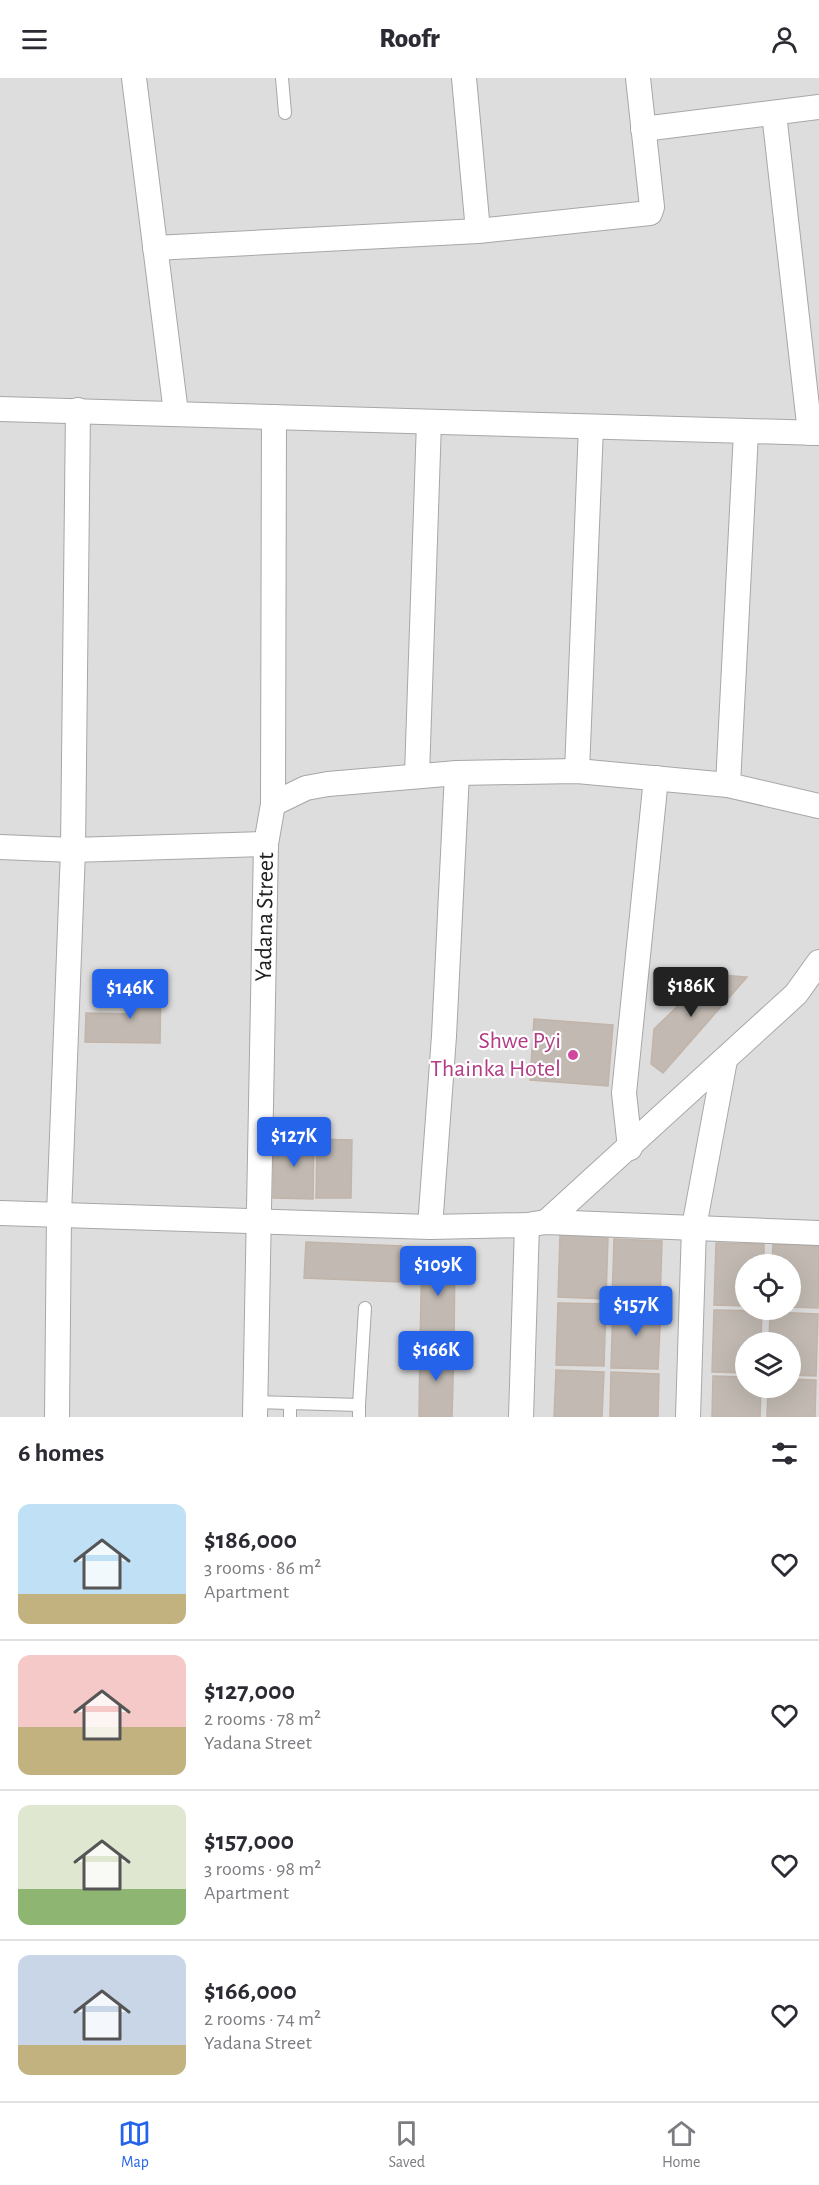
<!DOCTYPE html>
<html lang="en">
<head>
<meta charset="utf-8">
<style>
	:root { --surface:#fff; --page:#f2f2f3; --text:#2b2b33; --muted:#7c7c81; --line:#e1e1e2; --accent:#2563eb }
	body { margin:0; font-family:"Alegreya Sans",sans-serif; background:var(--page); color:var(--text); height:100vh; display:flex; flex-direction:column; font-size:22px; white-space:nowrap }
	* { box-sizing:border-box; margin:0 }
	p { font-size:20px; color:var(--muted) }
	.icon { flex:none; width:33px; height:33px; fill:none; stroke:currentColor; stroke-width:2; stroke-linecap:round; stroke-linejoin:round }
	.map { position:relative; height:1339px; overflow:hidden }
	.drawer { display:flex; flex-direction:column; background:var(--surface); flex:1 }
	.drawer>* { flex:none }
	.controls { position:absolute; left:735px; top:1176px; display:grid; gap:12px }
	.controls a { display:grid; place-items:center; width:66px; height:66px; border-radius:50%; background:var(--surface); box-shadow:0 6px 24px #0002; font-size:30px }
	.price { position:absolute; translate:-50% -51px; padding:0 14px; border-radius:6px; background:var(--accent); color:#fff; font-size:20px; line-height:39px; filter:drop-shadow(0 2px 3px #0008) }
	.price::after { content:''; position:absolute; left:50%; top:36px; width:18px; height:14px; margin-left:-9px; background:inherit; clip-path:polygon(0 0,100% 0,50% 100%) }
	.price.on { background:#222; color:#fff }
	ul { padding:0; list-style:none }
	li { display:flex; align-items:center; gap:18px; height:150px; padding:0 18px }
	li+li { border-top:2px solid var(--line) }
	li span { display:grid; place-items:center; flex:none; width:168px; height:120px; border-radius:12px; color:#555 }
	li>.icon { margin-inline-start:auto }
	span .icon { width:72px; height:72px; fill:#fffc; stroke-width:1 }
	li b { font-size:26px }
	h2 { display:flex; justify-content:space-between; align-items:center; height:72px; padding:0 18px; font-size:26px }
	header { display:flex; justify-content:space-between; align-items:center; height:78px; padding:0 18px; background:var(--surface); font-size:27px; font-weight:800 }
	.tabs { display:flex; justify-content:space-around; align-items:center; height:84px; border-top:2px solid var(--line); background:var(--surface); font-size:16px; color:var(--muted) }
	.tabs a { display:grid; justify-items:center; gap:3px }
	.tabs .on { color:var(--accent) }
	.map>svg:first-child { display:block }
	.residential { fill:#dedddd; fill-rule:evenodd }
	.building { fill:#c1b9b2; stroke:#c2b4a9; stroke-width:1.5 }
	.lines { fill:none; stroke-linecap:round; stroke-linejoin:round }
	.service-casing { stroke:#a7a7a7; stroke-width:14 }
	.minor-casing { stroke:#a7a7a7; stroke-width:26 }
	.service { stroke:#fff; stroke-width:12 }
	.minor { stroke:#fff; stroke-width:24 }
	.hotel-dot { fill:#d1479c; stroke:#fff; stroke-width:2 }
	.labels { text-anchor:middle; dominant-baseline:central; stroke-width:4.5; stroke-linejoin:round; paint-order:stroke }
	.street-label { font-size:24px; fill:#202020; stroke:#fff }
	.hotel-label { font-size:24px; fill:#b23c85; stroke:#fff; text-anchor:end }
</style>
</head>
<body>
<header><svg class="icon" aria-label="menu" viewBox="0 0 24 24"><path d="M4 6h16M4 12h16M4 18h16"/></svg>Roofr<svg class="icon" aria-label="person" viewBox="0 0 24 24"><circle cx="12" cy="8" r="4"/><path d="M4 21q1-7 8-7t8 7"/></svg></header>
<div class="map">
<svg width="819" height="1339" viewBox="0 0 819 1339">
	<rect width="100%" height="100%" fill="#f0ede6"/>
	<path class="residential" d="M 0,0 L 819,0 L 819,1339 L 0,1339 ZM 746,1186 L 790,1186 L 790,1232 L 746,1232 ZM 746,1264 L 790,1264 L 790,1310 L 746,1310 Z"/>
	<g class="building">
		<path d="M 658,891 L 684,893 L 683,909 L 657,907 Z"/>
		<path d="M 711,896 L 747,899 L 663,995 L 651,986 L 654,951 Z"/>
		<path d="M 136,905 L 161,905 L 160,965 L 85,964 L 86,935 L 135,936 Z"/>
		<path d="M 534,941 L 613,947 L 608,1008 L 530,1002 Z"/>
		<path d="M 274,1059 L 314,1060 L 313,1121 L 273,1120 Z"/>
		<path d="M 317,1061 L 352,1062 L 351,1120 L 316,1120 Z"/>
		<path d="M 560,1157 L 608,1158 L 606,1221 L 558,1219 Z"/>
		<path d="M 614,1161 L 662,1163 L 660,1225 L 612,1224 Z"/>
		<path d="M 306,1164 L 402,1168 L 400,1204 L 304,1200 Z"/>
		<path d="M 716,1165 L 764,1166 L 764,1186 L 746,1186 L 746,1228 L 714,1227 Z"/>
		<path d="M 773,1166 L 819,1168 L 818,1230 L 790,1229 L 790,1186 L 772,1186 Z"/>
		<path d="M 422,1169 L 455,1170 L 454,1269 L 420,1269 Z"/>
		<path d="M 558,1225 L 606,1226 L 604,1288 L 556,1287 Z"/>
		<path d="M 613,1227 L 661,1229 L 658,1291 L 611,1290 Z"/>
		<path d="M 714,1232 L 762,1233 L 761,1264 L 746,1264 L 746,1295 L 712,1294 Z"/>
		<path d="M 770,1234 L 818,1236 L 816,1298 L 790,1297 L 790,1264 L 769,1264 Z"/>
		<path d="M 420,1269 L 454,1269 L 452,1339 L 419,1339 Z"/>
		<path d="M 556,1292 L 604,1294 L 602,1339 L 554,1339 Z"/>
		<path d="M 611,1294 L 659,1296 L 658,1339 L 610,1339 Z"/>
		<path d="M 713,1298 L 746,1299 L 746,1310 L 761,1310 L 760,1339 L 712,1339 Z"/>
		<path d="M 790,1301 L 816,1302 L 815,1339 L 767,1339 L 768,1310 L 790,1310 Z"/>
	</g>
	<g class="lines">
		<defs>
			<g id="service">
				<path d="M 282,0 L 285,35"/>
				<path d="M 255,1324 L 359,1327 L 359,1339"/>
				<path d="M 359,1327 L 365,1230"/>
				<path d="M 290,1339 L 290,1325"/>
			</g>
			<g id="minor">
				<path d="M 134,0 L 176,335"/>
				<path d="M 464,0 L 478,153"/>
				<path d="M 774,35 L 810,355"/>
				<path d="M 643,51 L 819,29"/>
				<path d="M 155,170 L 478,153 L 650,135 L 652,129 L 638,0"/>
				<path d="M 0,331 L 819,355"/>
				<path d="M 577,693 L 591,349"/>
				<path d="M 417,697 L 429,344"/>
				<path d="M 728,707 L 746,354"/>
				<path d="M 273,726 L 306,710 L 328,706 L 457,695 L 577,693 L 728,707 L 819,728"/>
				<path d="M 0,769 L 73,772 L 266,766"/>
				<path d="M 630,1070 L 624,1015 L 656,700"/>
				<path d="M 0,1135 L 430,1149 L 527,1147 L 546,1144 L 819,1155"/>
				<path d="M 546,1144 L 796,916 L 819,884"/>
				<path d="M 430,1149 L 444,958 L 457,695"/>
				<path d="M 57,1339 L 59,1137 L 73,772 L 78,332"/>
				<path d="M 255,1339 L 266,766 L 273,726 L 274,339"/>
				<path d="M 521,1339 L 527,1147"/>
				<path d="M 688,1339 L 694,1149 L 725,982"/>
			</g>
		</defs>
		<use href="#service" class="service-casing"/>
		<use href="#minor" class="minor-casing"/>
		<use href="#service" class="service"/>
		<use href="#minor" class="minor"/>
	</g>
	<circle class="hotel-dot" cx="573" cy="977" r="6"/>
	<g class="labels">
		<g class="street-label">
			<text transform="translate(265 839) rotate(-89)">Yadana Street</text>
		</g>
		<g class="hotel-label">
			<text x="561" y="963">Shwe Pyi<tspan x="561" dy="28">Thainka Hotel</tspan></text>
		</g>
	</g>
</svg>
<div class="controls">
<a><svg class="icon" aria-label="locate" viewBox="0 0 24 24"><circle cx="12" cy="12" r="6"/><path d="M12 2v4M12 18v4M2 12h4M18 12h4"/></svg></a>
<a><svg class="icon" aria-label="layers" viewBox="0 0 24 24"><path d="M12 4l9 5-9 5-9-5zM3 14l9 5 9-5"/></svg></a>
</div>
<b class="price on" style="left:691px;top:940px">$186K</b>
<b class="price" style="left:130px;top:942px">$146K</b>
<b class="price" style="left:294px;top:1090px">$127K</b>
<b class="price" style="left:438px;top:1219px">$109K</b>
<b class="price" style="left:636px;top:1259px">$157K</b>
<b class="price" style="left:436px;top:1304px">$166K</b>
</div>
<section class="drawer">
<h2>6 homes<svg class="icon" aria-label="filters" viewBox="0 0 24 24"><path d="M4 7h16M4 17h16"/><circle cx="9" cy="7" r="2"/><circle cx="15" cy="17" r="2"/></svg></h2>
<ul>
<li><span style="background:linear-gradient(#bfe0f5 75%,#c2b280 0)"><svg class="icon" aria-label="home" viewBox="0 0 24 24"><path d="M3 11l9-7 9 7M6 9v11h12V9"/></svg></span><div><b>$186,000</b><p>3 rooms · 86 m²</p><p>Apartment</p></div><svg class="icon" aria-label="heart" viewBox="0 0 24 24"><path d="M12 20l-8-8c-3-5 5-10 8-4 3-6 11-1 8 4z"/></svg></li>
<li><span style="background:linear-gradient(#f6c9c9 60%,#c2b280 0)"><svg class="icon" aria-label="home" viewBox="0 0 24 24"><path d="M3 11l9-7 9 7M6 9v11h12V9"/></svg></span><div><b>$127,000</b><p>2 rooms · 78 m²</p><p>Yadana Street</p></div><svg class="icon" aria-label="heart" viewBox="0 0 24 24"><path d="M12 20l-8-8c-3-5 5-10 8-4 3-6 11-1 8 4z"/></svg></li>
<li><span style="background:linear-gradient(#dfe7d0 70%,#8fb573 0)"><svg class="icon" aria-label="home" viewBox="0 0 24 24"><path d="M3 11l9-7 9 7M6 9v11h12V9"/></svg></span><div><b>$157,000</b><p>3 rooms · 98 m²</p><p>Apartment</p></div><svg class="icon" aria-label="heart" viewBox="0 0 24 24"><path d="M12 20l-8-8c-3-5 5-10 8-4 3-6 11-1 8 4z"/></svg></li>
<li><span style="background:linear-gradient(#c9d6e8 75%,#c2b280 0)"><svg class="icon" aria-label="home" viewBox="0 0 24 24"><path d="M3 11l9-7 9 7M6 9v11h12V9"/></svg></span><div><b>$166,000</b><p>2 rooms · 74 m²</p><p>Yadana Street</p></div><svg class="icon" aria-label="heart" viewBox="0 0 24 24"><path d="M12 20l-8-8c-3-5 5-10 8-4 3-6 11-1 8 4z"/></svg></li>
</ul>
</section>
<nav class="tabs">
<a class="on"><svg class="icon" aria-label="map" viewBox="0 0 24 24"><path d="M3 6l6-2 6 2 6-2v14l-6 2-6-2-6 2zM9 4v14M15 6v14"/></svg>Map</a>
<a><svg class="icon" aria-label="saved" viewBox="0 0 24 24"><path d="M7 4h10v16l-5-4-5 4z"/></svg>Saved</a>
<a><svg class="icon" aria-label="home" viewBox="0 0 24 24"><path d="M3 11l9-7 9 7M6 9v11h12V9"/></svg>Home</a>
</nav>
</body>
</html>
